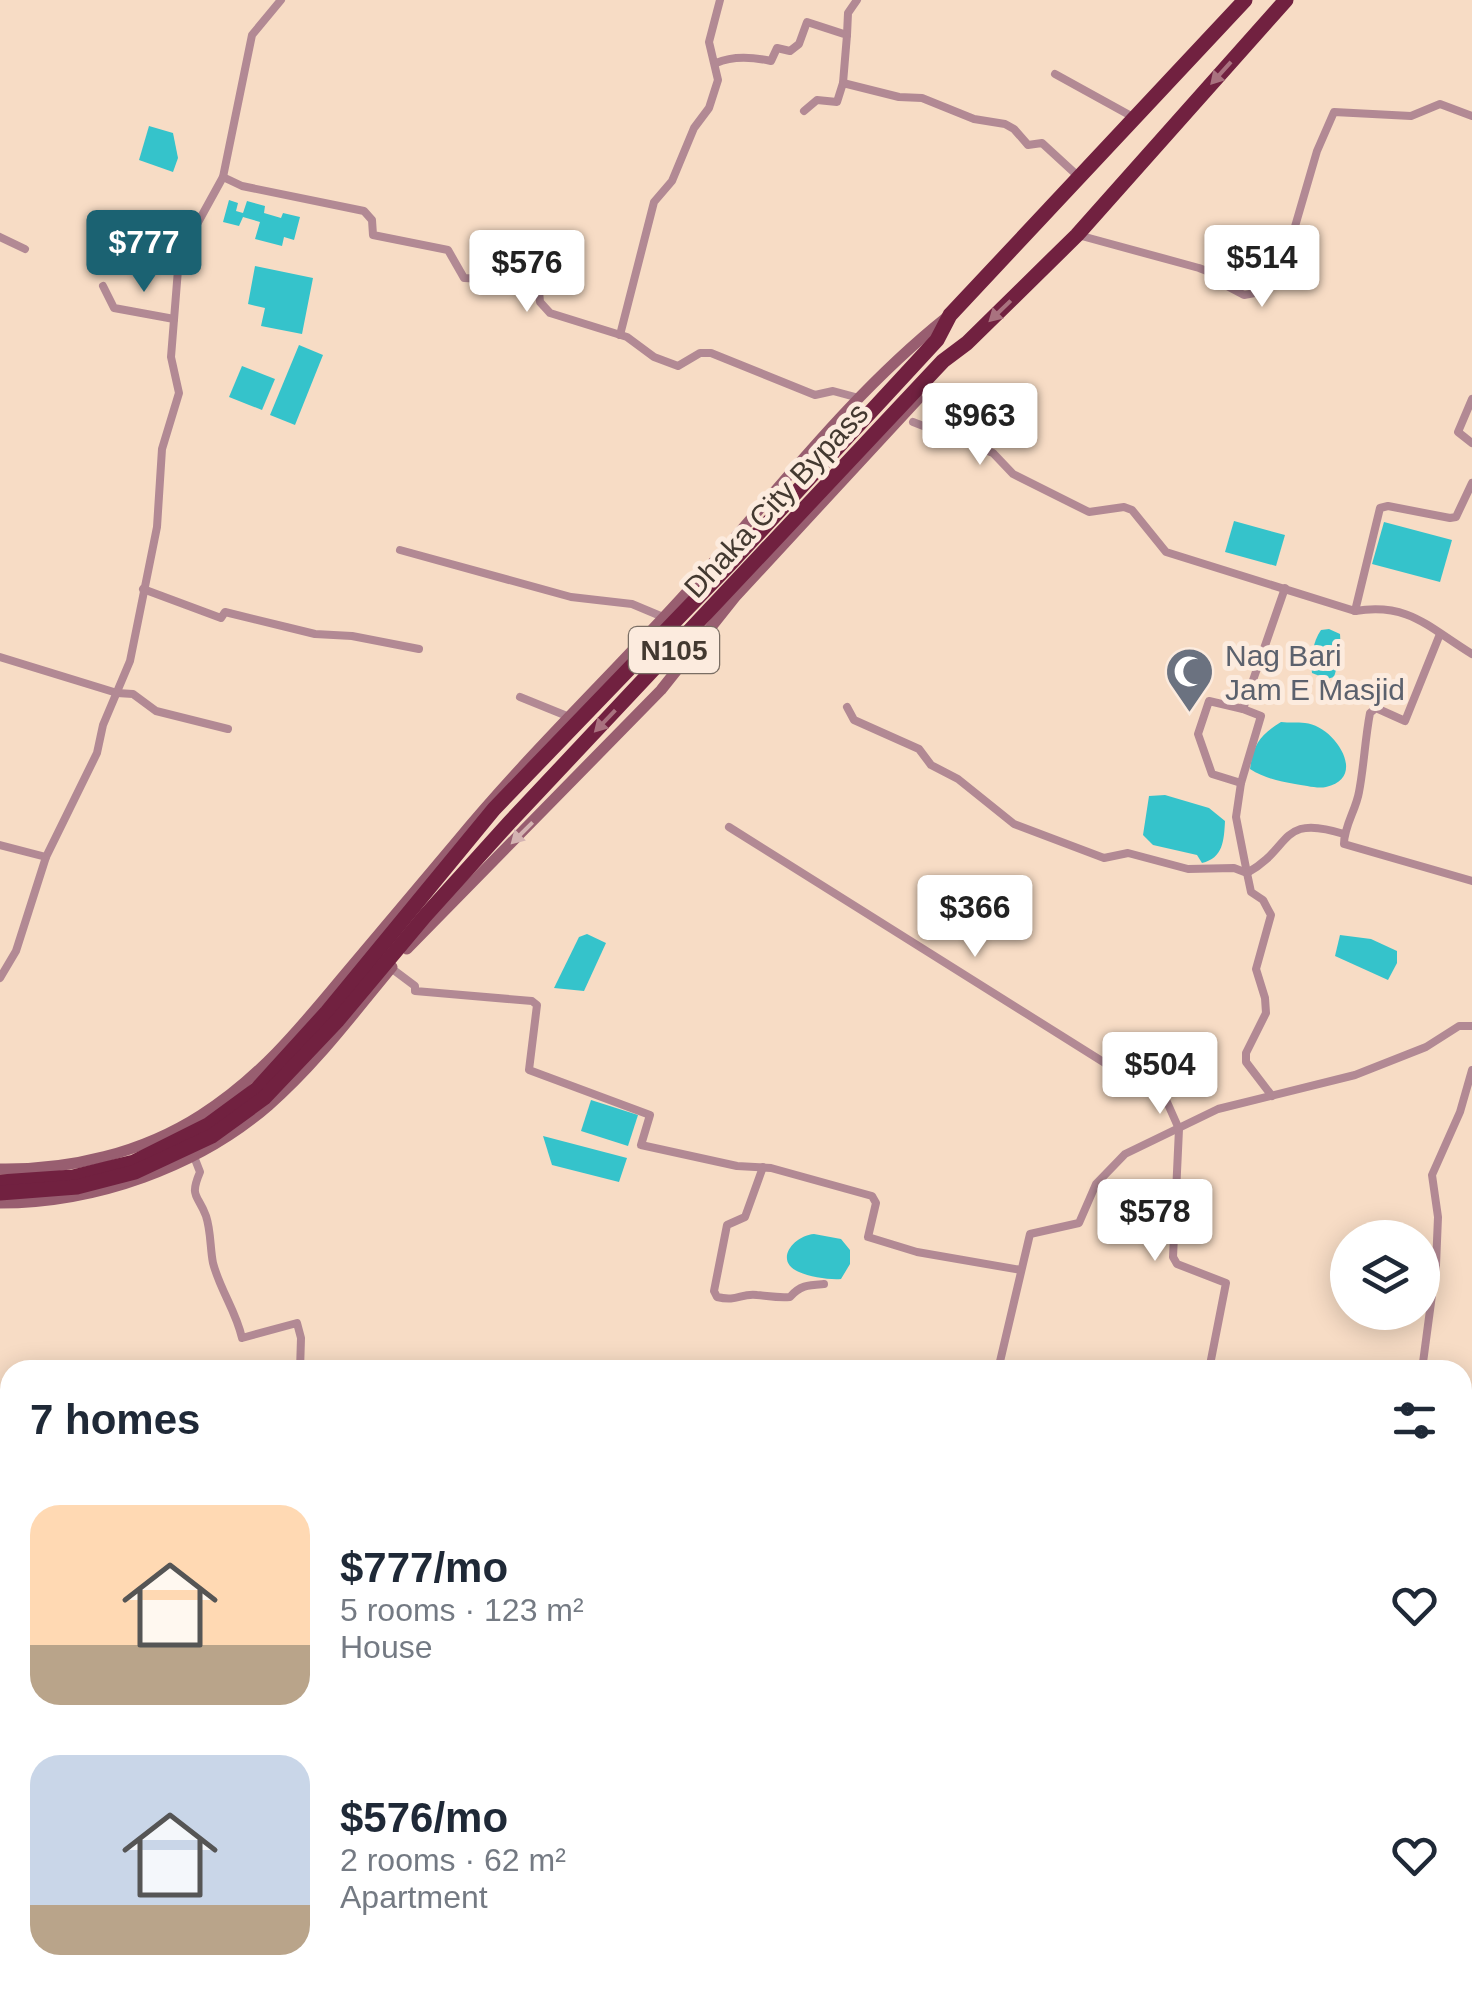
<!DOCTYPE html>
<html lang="en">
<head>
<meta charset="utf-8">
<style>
	:root { --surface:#fff; --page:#f2f2f3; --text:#1f2937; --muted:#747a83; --accent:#1b6272 }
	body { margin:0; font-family:Helvetica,sans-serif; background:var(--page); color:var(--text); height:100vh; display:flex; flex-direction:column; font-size:38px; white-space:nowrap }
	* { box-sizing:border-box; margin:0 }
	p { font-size:32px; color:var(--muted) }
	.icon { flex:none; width:55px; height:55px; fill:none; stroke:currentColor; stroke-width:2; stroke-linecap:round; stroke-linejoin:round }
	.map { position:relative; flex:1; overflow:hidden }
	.panel { position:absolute; left:0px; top:1360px; width:1472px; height:642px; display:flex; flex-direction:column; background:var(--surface); border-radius:30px 30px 0 0; box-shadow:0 5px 25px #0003 }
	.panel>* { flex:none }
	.controls { position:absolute; left:1330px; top:1220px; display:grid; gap:20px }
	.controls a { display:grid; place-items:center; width:110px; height:110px; border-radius:50%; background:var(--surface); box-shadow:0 5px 25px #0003; font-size:50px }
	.price { position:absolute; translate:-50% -85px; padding:0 22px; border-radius:10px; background:#fff; color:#222; font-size:32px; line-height:65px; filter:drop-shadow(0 2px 5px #0008) }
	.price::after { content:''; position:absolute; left:50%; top:60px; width:30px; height:22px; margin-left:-15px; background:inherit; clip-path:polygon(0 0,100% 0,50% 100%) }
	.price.on { background:var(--accent); color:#fff }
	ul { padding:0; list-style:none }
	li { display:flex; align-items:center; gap:30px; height:250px; padding:0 30px }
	li span { display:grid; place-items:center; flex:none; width:280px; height:200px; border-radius:30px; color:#555 }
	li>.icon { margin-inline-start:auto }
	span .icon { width:120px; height:120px; fill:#fffc; stroke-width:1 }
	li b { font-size:42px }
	h2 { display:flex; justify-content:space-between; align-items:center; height:120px; padding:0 30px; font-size:42px }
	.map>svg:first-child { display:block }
	.water { fill:#35c3cb }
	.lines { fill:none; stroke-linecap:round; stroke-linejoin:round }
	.street { stroke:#b28994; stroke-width:8 }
	.secondary { stroke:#985e70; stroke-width:11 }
	.highway { stroke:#712140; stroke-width:15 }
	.oneway { fill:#a9727f }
	.oneway2 { fill:#d4b3b2 }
	.labels { text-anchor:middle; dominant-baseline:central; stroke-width:10; stroke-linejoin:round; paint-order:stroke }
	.shield { fill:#fcebde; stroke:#7a6e64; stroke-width:2.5 }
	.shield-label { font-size:28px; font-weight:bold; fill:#433930 }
	.street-label { font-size:30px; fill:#433930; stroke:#fcebde }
	.worship-label { font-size:30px; fill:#5b616d; stroke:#fcebde; text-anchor:start }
</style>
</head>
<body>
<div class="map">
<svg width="1472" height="2001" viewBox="0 0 1472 2001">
	<rect width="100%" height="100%" fill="#f7dcc5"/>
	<g class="water">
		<path d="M 149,126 L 173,133 L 178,158 L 173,172 L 139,160 Z"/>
		<path d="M 229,200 L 238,203 L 236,211 L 243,213 L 247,201 L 265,206 L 264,213 L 281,218 L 283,213 L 300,217 L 294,240 L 284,237 L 282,246 L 255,239 L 260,222 L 243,217 L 239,226 L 223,222 Z"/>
		<path d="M 255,266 L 313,278 L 302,334 L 261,326 L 265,308 L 248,304 Z"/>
		<path d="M 299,345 L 323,355 L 295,425 L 270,415 Z"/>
		<path d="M 242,366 L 275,379 L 262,410 L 229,397 Z"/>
		<path d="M 1234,521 L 1285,535 L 1276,566 L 1225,552 Z"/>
		<path d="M 1384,522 L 1452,540 L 1440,582 L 1372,564 Z"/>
		<path d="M 1329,629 L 1340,634 L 1341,653 L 1334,677 L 1327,679 L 1312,673 C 1310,660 1313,641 1321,630 Z"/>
		<path d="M 1281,722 C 1289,723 1297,722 1305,723 C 1334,725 1369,778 1326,787 C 1317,789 1304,785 1295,784 C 1278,781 1264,778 1250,769 C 1253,744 1261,734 1281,722 Z"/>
		<path d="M 1165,795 L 1209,808 L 1225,821 C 1224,841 1223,858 1202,863 L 1197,855 L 1153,845 L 1143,835 L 1149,796 Z"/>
		<path d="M 587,934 L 606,943 L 584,991 L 554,988 L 579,937 Z"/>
		<path d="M 1340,935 L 1371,939 L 1397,951 L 1397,963 L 1388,980 L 1335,956 Z"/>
		<path d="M 591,1100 L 638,1115 L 628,1146 L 581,1131 Z"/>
		<path d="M 543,1136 L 627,1158 L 619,1182 L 552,1165 Z"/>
		<path d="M 814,1234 L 841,1239 L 850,1250 L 850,1264 L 841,1279 C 830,1280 810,1277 799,1272 C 774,1262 792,1236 814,1234 Z"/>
	</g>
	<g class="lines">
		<g class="street">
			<path d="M 847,35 L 848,13 L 857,0"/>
			<path d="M 716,63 C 734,55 753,57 771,61 L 777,48 L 790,51 L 799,44 L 807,22 L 847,35 L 843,83"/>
			<path d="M 1055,74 L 1133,117"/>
			<path d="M 804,111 L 817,100 L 837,102 L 843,83 L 899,97 L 922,98 L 974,119 L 1005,124 L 1014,129 L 1028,145 L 1042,143 L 1079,177"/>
			<path d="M 223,177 L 242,186 L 364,211 L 372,220 L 373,235 L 448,250 L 464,278 L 509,280 L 539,291 L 540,302 L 550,313 L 627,337 L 654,357 L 678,366 L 700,353 L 711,353 L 815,395 L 833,391 L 859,398"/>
			<path d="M 1078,235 L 1199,268 L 1220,276 L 1227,286 L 1244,295 L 1260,292 L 1275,276 L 1289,247 L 1317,151 L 1334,112 L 1411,116 L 1440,104 L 1472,116"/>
			<path d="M 0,237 L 25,249"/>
			<path d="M 103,286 L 114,308 L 174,319"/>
			<path d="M 620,335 L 654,202 L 672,181 L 694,128 L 709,108 L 718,80 L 709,42 L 720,0"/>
			<path d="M 1472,399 L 1458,432 L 1472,443"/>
			<path d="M 913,422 L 993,453 L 1013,474 L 1089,512 L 1124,507 L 1132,510 L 1166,552 L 1355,611 C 1408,602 1428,627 1472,654"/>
			<path d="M 400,550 L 571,597 L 632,604 L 663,617"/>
			<path d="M 1285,588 L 1243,709 L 1261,716 L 1241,783 L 1236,817 L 1247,873 C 1293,848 1278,813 1344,834"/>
			<path d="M 143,589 L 221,618 L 225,612 L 315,634 L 352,636 L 419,649"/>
			<path d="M 1355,611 L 1380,508 L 1388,506 L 1450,518 L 1456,517 L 1472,483"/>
			<path d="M 1440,634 L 1405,721 L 1376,708 L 1370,713 C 1365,739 1364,766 1359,792 C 1356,810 1344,826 1344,844 L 1472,881"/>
			<path d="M 0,657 L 117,693 L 133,694 L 156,711 L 228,729"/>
			<path d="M 520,697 L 567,716"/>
			<path d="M 847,707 L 854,720 L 919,749 L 931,765 L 958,779 L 1014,824 L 1104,858 L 1128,853 L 1188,869 L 1234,868 L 1247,873 L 1251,892 L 1263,900 L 1271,915 L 1256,969 L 1265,998 L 1266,1013 L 1246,1053 L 1246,1062 L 1272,1096"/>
			<path d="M 1241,783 L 1212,774 L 1198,734 L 1209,701 L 1243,709"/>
			<path d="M 729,827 L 1167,1102 L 1179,1129 L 1173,1257 L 1177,1264 L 1226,1283 L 1209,1370"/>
			<path d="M 0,845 L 46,857"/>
			<path d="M 391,968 L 415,986 L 415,991 L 532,1001 L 537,1005 L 529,1070 L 650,1115 L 641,1145 L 737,1166 L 771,1168 L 872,1196 L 876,1203 L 868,1237 L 917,1252 L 1021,1270"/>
			<path d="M 0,978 L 16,951 L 46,857 L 97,753 L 103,725 L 130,661 L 157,527 L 162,449 L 179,393 L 171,357 L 179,257 L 223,177 L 252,35 L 281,0"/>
			<path d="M 193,1154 L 200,1172 C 189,1198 198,1194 206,1216 C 211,1231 210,1248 213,1263 C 220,1290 236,1311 242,1338 L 297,1323 L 301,1338 L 300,1370"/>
			<path d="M 763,1167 L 745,1217 L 727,1225 L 714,1291 L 717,1297 C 738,1302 740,1293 757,1295 C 769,1296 777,1298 790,1297 C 800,1285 809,1285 824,1284"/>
			<path d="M 998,1370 L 1030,1234 L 1079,1223 L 1096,1184 L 1125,1154 L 1218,1109 L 1355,1075 L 1426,1047 L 1459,1026 L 1472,1026"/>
			<path d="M 1422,1370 L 1436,1265 L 1438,1217 L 1432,1175 L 1460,1112 L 1472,1070"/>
			<path d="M 0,1499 L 10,1502"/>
			<path d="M 1462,1615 L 1472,1610"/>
			<path d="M 1462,1845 L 1472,1846"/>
			<path d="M 157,1992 L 160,2001"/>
			<path d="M 1437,1992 L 1472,1998"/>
			<path d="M 787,2001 L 787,1992"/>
			<path d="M 1173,2001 L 1174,1992"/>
		</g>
		<g class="secondary">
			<path d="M 407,949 L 661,690 L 735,597 L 918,399"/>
			<path d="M 0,1169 C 70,1170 142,1153 201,1115 C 260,1078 302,1026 346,973 C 383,929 420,885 458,840 C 530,753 612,675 688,591 C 772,498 849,395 947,317"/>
			<path d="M 0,1203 C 95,1203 198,1167 269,1105 C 315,1065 353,1014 392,967"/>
		</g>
		<g class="highway">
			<path d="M 0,1182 L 73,1177 L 134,1162 L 208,1125 L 257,1089 L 327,1012 L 494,809 L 730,564 L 937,340 L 950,315 L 1245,0"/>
			<path d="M 0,1193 L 77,1187 L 135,1172 L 212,1136 L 264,1098 L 338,1020 L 425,916 L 509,823 L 943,361 L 967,343 L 1077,235 L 1286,0"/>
		</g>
	</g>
	<defs><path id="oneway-solid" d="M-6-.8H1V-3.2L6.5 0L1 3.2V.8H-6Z" transform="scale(2.5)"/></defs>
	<g class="oneway">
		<use href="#oneway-solid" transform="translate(1221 73) rotate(132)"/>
		<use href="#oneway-solid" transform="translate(1000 311) rotate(136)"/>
		<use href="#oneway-solid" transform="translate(605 721) rotate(134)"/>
	</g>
	<use class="oneway2" href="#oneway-solid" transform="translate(522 833) rotate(135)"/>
	<defs>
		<symbol id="mosque-pin" viewBox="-11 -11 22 30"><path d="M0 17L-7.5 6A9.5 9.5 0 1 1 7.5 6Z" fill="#6b7280" stroke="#fcebde"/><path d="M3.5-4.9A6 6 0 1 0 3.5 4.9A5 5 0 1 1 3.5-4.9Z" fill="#fff"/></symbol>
	</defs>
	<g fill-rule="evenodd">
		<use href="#mosque-pin" x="1162" y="644" width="55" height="75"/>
	</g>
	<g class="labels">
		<rect class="shield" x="629" y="627" width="90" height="46" rx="8"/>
		<g class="shield-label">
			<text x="674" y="650">N105</text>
		</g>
		<g class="street-label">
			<text transform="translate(776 500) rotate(-47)">Dhaka City Bypass</text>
		</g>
		<g class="worship-label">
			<text x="1225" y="655">Nag Bari<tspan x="1225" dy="34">Jam E Masjid</tspan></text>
		</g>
	</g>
</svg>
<div class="controls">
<a><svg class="icon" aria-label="layers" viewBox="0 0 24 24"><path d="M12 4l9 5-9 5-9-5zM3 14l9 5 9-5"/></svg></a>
</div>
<b class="price on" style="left:144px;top:295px">$777</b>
<b class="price" style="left:1262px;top:310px">$514</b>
<b class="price" style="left:527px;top:315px">$576</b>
<b class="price" style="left:980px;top:468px">$963</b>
<b class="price" style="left:975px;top:960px">$366</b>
<b class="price" style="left:1160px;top:1117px">$504</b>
<b class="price" style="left:1155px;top:1264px">$578</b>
<section class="panel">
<h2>7 homes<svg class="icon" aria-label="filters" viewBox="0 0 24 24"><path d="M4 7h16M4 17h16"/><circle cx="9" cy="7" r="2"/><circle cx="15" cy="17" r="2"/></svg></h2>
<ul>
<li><span style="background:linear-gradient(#ffd9b3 70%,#b9a48a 0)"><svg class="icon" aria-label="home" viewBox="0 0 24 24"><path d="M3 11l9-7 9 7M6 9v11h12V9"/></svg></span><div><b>$777/mo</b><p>5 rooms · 123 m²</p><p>House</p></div><svg class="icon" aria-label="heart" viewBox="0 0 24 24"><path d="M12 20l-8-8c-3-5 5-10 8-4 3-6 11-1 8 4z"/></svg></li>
<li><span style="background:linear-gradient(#c9d6e8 75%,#b9a48a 0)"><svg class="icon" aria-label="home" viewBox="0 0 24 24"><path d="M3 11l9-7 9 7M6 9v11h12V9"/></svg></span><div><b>$576/mo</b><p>2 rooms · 62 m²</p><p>Apartment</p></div><svg class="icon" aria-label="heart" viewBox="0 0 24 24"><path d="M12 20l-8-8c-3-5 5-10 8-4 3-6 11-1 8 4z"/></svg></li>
</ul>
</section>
</div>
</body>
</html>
